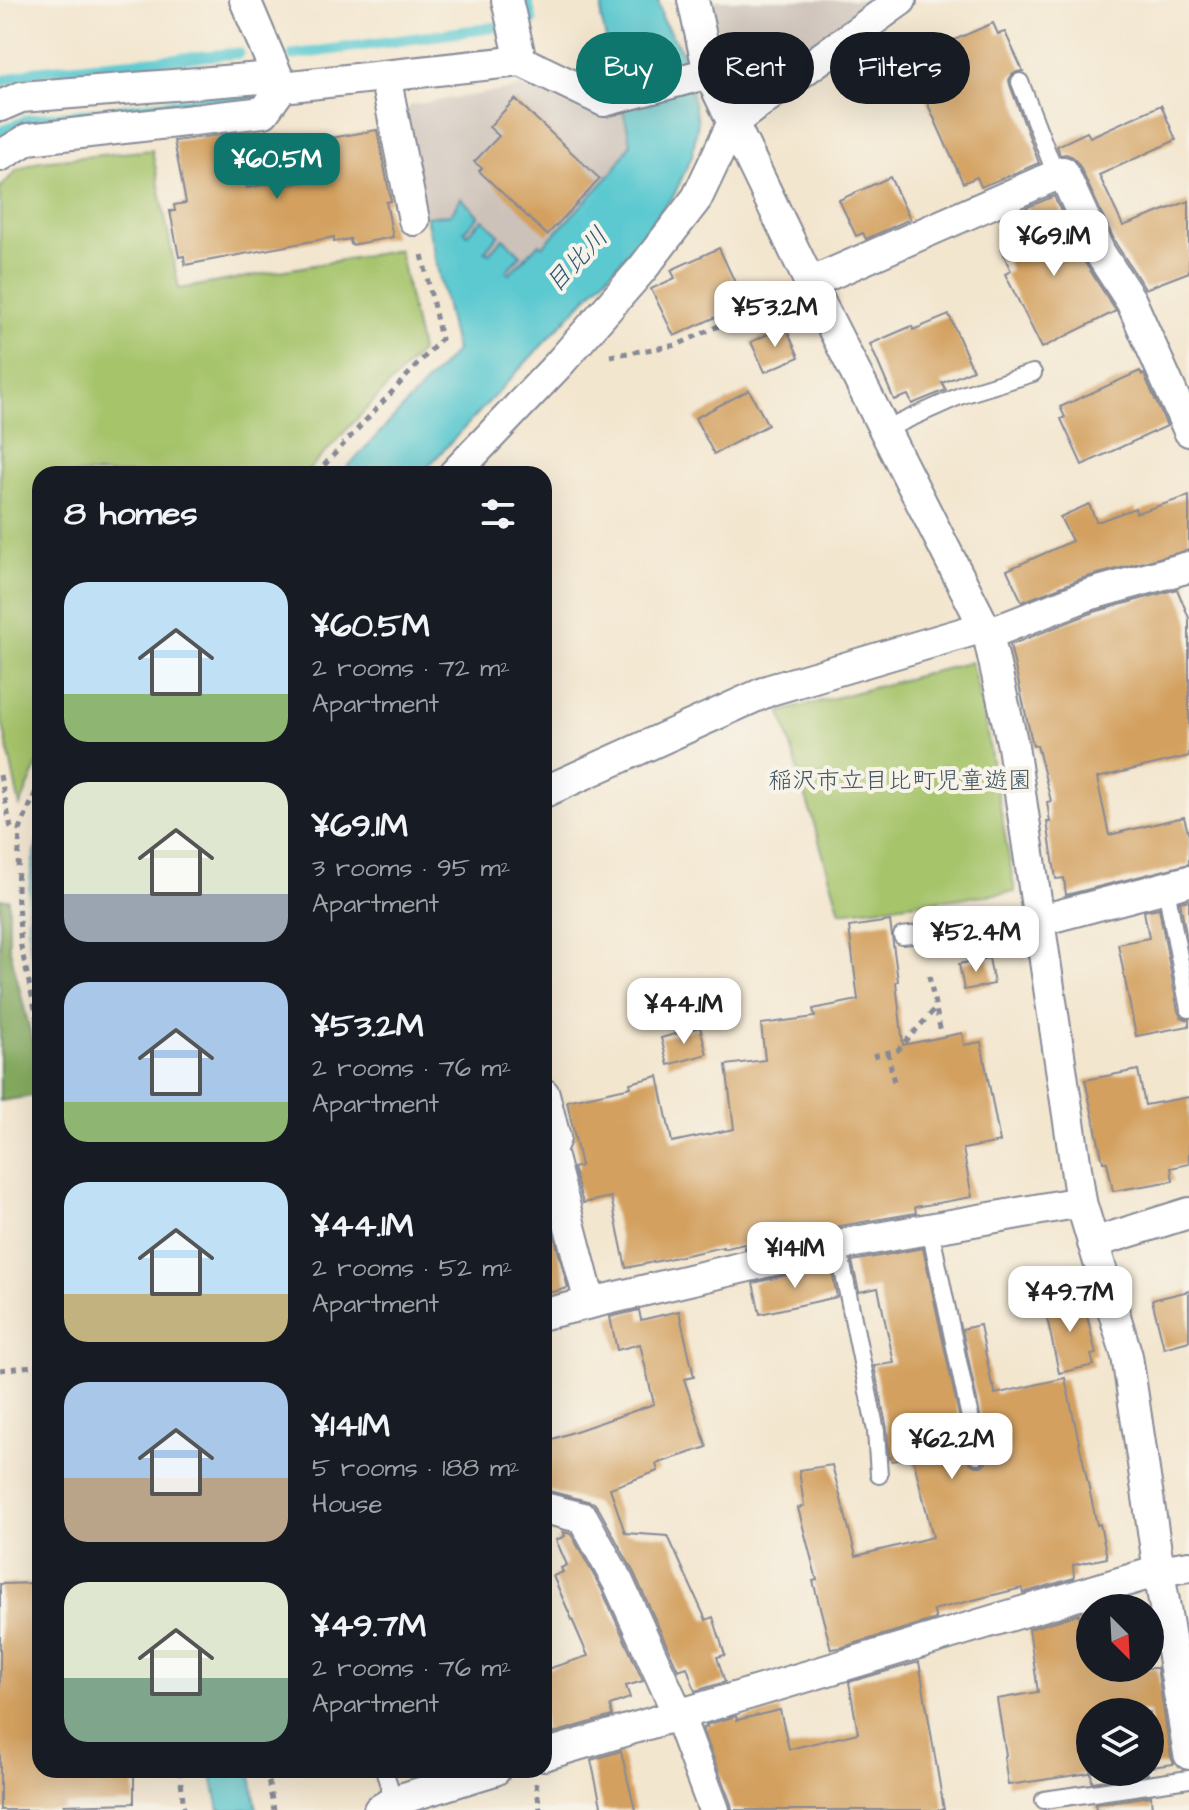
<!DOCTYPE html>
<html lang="en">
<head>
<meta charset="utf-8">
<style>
	:root { --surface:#171b24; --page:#20242c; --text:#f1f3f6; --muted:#9ea1a6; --accent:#0f766e }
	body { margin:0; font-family:"Architects Daughter","Klee One",sans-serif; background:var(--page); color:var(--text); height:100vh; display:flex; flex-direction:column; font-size:30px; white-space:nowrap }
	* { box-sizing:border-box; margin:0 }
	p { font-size:26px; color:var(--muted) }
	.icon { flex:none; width:44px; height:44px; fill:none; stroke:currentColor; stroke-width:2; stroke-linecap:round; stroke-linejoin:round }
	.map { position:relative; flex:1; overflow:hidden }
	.panel { position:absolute; left:32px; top:466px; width:520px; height:1312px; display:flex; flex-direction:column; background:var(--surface); border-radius:24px; box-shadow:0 8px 32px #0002 }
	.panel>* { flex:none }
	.banner { position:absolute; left:576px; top:32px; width:492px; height:72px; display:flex; gap:16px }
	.needle { width:52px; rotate:156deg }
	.tools { position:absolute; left:1076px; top:1594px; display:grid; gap:16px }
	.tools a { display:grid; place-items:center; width:88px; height:88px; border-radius:50%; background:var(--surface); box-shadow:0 8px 32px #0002; font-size:40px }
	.price { position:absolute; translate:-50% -68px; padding:0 18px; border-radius:16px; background:#fff; color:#222; font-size:26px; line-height:52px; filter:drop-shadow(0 2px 4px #0008) }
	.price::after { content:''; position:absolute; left:50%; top:48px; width:24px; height:18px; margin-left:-12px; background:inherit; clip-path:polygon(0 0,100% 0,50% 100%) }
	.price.current { background:var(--accent); color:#fff }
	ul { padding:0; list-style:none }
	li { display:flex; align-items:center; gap:24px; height:200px; padding:0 32px }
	li span { display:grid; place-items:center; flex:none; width:224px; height:160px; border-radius:24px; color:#555 }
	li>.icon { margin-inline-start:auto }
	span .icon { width:96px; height:96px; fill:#fffc; stroke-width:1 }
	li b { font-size:34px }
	h2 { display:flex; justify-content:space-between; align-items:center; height:96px; padding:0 32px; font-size:34px }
	.chip { padding:0 28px; border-radius:36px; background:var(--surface); box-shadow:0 8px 32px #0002; font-size:28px; line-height:72px }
	.chip.current { background:var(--accent); color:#fff }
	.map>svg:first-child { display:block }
	.industrial { fill:#cdc2b9 }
	.green { fill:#a6c46b; stroke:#607a64; stroke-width:2 }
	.forest { fill:#84aa5f; stroke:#506c5e; stroke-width:2 }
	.water { fill:#5cc9d0; stroke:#3c7c97; stroke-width:2 }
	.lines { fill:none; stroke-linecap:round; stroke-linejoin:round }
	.stream { stroke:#5cc9d0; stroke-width:11 }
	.building { fill:#d3a05f }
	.lane-casing { stroke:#878a96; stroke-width:20 }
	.street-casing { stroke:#878a96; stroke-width:34 }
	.path { stroke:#878a96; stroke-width:5; stroke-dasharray:6 6; stroke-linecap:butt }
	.lane { stroke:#fff; stroke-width:16 }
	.street { stroke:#fff; stroke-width:30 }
	.labels { text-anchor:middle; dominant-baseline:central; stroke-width:8; stroke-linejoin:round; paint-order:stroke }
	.park-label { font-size:24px; fill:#3e5461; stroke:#f7f3e8 }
	.water-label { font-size:26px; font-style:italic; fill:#2b567a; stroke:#f7f3e8 }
</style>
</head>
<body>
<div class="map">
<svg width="1189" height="1810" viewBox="0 0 1189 1810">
	<rect width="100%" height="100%" fill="#f7f3e8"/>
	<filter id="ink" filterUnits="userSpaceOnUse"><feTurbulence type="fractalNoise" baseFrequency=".0125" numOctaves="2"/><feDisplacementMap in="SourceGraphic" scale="16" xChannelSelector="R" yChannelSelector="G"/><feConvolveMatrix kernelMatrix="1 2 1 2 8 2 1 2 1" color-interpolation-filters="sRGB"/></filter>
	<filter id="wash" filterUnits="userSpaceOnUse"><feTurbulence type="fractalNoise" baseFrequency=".006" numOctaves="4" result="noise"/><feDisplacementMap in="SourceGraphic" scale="32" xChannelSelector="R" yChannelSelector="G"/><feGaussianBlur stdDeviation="1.8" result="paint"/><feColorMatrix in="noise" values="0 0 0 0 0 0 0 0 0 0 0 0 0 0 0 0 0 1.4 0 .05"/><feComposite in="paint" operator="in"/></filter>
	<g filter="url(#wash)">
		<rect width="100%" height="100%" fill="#f3e6cf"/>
		<g class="industrial">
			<path d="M 704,0 L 879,0 L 771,78 L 745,75 L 729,54 Z"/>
			<path d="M 519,88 L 540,90 L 605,113 L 622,108 L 631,143 L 613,172 L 543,246 L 539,243 L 509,275 L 505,271 L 521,254 L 489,254 L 485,250 L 483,219 L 468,235 L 464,231 L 461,199 L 451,214 L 423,218 L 404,114 L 411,105 Z"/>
		</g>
		<g class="green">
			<path d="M 152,150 L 179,289 L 399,250 L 421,351 L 305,474 L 40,474 L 40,759 L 20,806 L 0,711 L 0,188 L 17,170 L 40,161 Z"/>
			<path d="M 971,662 L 983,711 L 1015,892 L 840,912 L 781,712 Z"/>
		</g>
		<path class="forest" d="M 0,899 L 9,899 L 9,946 L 40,1072 L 40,1095 L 0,1101 Z"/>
		<g class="water">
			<path d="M 603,0 L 658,0 L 663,21 L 682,52 L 698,122 L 692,156 L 674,195 L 620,262 L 421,474 L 341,474 L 456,351 L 426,217 L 451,214 L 461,198 L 479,216 L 464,231 L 467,234 L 483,219 L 499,234 L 485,251 L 489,253 L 503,238 L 521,255 L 506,271 L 509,274 L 539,243 L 543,246 L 613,172 L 631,143 L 601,18 Z"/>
			<path d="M 40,832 L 40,985 C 36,971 31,955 29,941 C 26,903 30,868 40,832 Z"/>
			<path d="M 211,1770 L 250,1770 L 257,1810 L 219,1810 Z"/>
		</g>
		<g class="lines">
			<g class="stream">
				<path d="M 527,0 L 532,21"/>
				<path d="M 293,55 L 497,27"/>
				<path d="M 0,82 L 36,71 L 239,53"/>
				<path d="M 0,132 L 27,120 L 256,95"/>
			</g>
		</g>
		<g id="blocks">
			<g class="building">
				<path d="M 993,23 L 998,34 L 1005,32 L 1023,71 L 1017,72 L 1012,75 L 1009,80 L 1010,85 L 1039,163 L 981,187 L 977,177 L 963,183 L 908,60 Z"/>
				<path d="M 515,99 L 600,179 L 547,235 L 479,171 L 482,168 L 474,162 L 499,136 L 489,127 Z"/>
				<path d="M 1161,105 L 1176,140 L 1099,175 L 1123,226 L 1189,201 L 1189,272 L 1145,289 L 1116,244 L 1079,165 L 1073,157 L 1066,154 L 1060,155 L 1057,146 L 1087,132 L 1090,137 Z"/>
				<path d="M 377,130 L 391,201 L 386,202 L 393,237 L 351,245 L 350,239 L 334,242 L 334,237 L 185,265 L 184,256 L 179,257 L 170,211 L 175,211 L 174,205 L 186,203 L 174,141 L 236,133 L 247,188 L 277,182 L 278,187 L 338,176 L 331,138 Z"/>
				<path d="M 890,177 L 910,219 L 866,239 L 863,233 L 856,236 L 839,200 Z"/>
				<path d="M 1054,196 L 1084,261 L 1116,311 L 1042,348 L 1005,274 L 1011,271 L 1001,249 L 1037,231 L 1026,208 Z"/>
				<path d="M 719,248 L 745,304 L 674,336 L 651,289 L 675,278 L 671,270 Z"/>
				<path d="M 949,315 L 973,370 L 942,383 L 946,390 L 912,404 L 908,395 L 894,400 L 870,344 L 912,326 L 913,330 Z"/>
				<path d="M 785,326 L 799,357 L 765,372 L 751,342 Z"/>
				<path d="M 1140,371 L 1142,375 L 1144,374 L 1167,426 L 1082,465 L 1061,419 L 1065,417 L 1060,407 Z"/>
				<path d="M 749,390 L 768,425 L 714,454 L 695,418 Z"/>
				<path d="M 1189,496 L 1189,550 L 1083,578 L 1022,602 L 1007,570 L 1072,541 L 1060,517 L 1089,504 L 1096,521 L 1100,521 L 1135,508 L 1136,513 Z"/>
				<path d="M 1177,589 L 1189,618 L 1189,756 L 1097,778 L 1109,835 L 1184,817 L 1189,836 L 1189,864 L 1066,895 L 1064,878 L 1056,879 L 1047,822 L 1050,822 L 1047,802 L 1051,801 L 1037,745 L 1033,746 L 1010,645 L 1094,612 Z"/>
				<path d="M 1189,900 L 1189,950 L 1180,902 Z"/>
				<path d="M 1159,908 L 1178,1011 L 1181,1017 L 1189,1020 L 1189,1026 L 1136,1036 L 1118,944 L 1149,938 L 1144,911 Z"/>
				<path d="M 890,921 L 898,981 L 896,982 L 903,1045 L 962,1033 L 964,1045 L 981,1042 L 1000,1142 L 963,1149 L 972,1197 L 915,1207 L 916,1213 L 834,1227 L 745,1248 L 744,1244 L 723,1249 L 723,1247 L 626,1268 L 611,1197 L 583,1203 L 573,1168 L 581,1166 L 567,1101 L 631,1087 L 630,1083 L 658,1076 L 672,1142 L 734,1129 L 726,1065 L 765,1060 L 761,1024 L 815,1017 L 813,1009 L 858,1000 L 849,927 Z"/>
				<path d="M 989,958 L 994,984 L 964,990 L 959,964 Z"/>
				<path d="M 700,1027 L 707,1054 L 668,1065 L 661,1038 Z"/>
				<path d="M 1138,1070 L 1145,1105 L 1189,1097 L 1189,1164 L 1171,1168 L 1173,1181 L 1113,1191 L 1107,1162 L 1103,1162 L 1085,1080 Z"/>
				<path d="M 544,1198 L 568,1288 L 544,1294 Z"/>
				<path d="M 923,1248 L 969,1462 L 975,1466 L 981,1466 L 986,1463 L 989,1458 L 962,1329 L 980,1325 L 992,1386 L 994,1385 L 995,1394 L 1065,1378 L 1097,1525 L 1100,1524 L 1107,1558 L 1073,1565 L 1074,1578 L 1023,1593 L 1022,1588 L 933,1610 L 936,1619 L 843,1647 L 831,1649 L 813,1581 L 817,1580 L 798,1508 L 804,1506 L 799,1470 L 832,1465 L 856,1556 L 933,1537 L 913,1458 L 892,1461 L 891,1457 L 889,1458 L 887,1429 L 874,1366 L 894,1363 L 878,1288 L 859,1292 L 852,1261 Z"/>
				<path d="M 831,1265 L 837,1297 L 760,1314 L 753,1283 Z"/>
				<path d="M 1189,1291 L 1189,1341 L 1164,1348 L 1152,1300 Z"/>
				<path d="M 1078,1296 L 1081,1308 L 1085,1307 L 1096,1354 L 1091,1355 L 1094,1365 L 1059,1373 L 1044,1304 Z"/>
				<path d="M 639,1310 L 641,1320 L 679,1311 L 694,1377 L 684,1379 L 707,1447 L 656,1464 L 658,1471 L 610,1488 L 625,1533 L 668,1536 L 706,1620 L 713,1617 L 725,1655 L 717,1657 L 725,1682 L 695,1691 L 687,1667 L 678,1670 L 634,1573 L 599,1509 L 594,1503 L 587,1501 L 549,1491 L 544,1475 L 544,1442 L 654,1404 L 640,1344 L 617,1350 L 610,1317 Z"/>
				<path d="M 563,1532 L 571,1534 L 602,1590 L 643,1681 L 626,1686 L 630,1698 L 610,1705 L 612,1716 L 544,1736 L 544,1670 L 588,1656 L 553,1576 L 563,1572 L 561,1568 L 567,1565 L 556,1540 L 565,1536 Z"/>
				<path d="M 40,1583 L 40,1770 L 134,1770 L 134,1803 L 64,1805 L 64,1810 L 0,1810 L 0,1584 Z"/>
				<path d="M 1079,1614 L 1084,1643 L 1090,1642 L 1090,1668 L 1157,1668 L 1171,1757 L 1174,1764 L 1150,1767 L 1150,1712 L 1090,1712 L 1090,1773 L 1008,1785 L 1004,1756 L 1006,1755 L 997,1699 L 1038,1692 L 1029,1629 Z"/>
				<path d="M 919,1662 L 944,1810 L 732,1810 L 731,1804 L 703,1730 L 703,1728 L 707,1727 L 706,1725 L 736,1716 L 737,1720 L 780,1710 L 789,1749 L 858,1733 L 849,1682 Z"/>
				<path d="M 621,1751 L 635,1810 L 602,1810 L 591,1760 Z"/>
				<path d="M 1091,1772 L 1147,1772 L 1148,1774 L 1092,1782 Z"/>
				<path d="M 1151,1796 L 1152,1810 L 1096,1810 L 1095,1804 Z"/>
			</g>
		</g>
	</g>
	<g filter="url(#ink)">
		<use href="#blocks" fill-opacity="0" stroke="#878a96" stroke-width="2"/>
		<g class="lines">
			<defs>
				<g id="lane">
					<path d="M 1020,82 L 1056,175"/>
					<path d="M 884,430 L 962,395 L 1033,373"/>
					<path d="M 1166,888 L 1189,1009"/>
					<path d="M 902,936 L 1041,920"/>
					<path d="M 930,1229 L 978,1455"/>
					<path d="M 838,1245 L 876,1431 L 879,1475"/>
					<path d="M 384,1770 L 394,1801"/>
					<path d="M 1044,1800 L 1189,1779"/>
				</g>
				<g id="street">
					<path d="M 245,0 L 282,87"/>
					<path d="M 507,0 L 521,61"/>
					<path d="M 693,0 L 709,73 L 810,283 L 988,634 L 1013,746 L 1081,1202 L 1127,1356 L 1159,1571 L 1189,1754"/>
					<path d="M 385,76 L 414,220"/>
					<path d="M 0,106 L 21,97 L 261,78 L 282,87 L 521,61 L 604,101 L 709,73"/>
					<path d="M 0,156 L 28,139 L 264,112 L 282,87"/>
					<path d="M 810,283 L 1063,172 L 1100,253 L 1131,301 L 1189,431"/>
					<path d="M 454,474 L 558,365 L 643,268 L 697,198 L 733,122 L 901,0"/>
					<path d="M 988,634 L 1088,595 L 1189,567"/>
					<path d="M 544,792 L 770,690 L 984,627"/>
					<path d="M 1041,920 L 1189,881"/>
					<path d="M 544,1094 L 555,1138 L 550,1150 L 590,1303"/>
					<path d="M 1093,1243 L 1189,1213"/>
					<path d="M 544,1314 L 838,1245 L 1081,1202"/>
					<path d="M 544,1508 L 583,1518 L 618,1582 L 678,1714 L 714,1810"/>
					<path d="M 544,1755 L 1159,1571 L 1189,1566"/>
					<path d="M 379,1810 L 394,1801 L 495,1770"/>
				</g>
			</defs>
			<use href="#lane" class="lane-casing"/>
			<use href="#street" class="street-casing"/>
			<g class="path">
				<path d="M 610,356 L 677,345 L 781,297"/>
				<path d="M 316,474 L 441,339 L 421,250"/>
				<path d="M 0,775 L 11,828 L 20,830"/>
				<path d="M 40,781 L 20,830 L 17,888 L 21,947 L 40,1031"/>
				<path d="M 929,976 L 941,1033"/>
				<path d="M 888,1052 L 894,1083"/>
				<path d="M 873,1056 L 898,1050 L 935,1009"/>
				<path d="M 0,1370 L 40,1365"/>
				<path d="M 180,1770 L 184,1810"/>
				<path d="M 266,1770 L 274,1810"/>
				<path d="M 536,1783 L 540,1810"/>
			</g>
			<use href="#lane" class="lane"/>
			<use href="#street" class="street"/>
		</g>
	</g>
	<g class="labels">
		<g class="park-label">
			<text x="900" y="781">稲沢市立目比町児童遊園</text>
		</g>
		<g class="water-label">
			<text transform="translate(577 260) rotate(-47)">目比川</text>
		</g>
	</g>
</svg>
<div class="tools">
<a><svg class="needle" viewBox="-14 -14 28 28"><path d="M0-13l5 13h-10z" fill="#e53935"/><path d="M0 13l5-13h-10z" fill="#9ea1a6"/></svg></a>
<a><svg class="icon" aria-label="layers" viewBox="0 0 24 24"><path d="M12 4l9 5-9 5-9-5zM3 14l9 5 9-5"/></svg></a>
</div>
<b class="price current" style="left:277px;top:201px">¥60.5M</b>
<b class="price" style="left:1054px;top:278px">¥69.1M</b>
<b class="price" style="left:775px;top:349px">¥53.2M</b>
<b class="price" style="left:976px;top:974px">¥52.4M</b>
<b class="price" style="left:684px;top:1046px">¥44.1M</b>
<b class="price" style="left:795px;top:1290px">¥141M</b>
<b class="price" style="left:1070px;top:1334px">¥49.7M</b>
<b class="price" style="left:952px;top:1481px">¥62.2M</b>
<div class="banner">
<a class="chip current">Buy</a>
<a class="chip">Rent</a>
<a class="chip">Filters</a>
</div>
<section class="panel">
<h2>8 homes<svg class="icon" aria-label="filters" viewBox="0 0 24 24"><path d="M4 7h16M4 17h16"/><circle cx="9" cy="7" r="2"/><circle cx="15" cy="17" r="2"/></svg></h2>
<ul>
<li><span style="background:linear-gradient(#bfe0f5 70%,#8fb573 0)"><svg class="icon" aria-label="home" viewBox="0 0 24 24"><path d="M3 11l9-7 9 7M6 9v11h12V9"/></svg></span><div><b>¥60.5M</b><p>2 rooms · 72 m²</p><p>Apartment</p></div></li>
<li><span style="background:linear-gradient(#dfe7d0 70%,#9aa5b1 0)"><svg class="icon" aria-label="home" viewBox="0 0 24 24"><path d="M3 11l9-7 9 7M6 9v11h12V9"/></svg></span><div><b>¥69.1M</b><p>3 rooms · 95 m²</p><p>Apartment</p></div></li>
<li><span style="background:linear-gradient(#a9c7e8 75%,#8fb573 0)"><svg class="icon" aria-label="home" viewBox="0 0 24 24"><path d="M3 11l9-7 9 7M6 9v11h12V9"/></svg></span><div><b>¥53.2M</b><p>2 rooms · 76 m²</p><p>Apartment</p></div></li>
<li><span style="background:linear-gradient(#bfe0f5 70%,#c2b280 0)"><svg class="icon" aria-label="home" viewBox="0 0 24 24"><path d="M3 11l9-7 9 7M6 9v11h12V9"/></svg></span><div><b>¥44.1M</b><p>2 rooms · 52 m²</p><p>Apartment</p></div></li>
<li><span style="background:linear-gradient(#a9c7e8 60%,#b9a48a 0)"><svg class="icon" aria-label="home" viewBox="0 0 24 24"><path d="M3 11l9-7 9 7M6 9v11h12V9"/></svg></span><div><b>¥141M</b><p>5 rooms · 188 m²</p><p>House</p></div></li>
<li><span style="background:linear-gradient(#dfe7d0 60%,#7fa58c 0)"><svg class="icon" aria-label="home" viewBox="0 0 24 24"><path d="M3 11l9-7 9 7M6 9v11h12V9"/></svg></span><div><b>¥49.7M</b><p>2 rooms · 76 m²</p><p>Apartment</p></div></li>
</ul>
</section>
</div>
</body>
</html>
